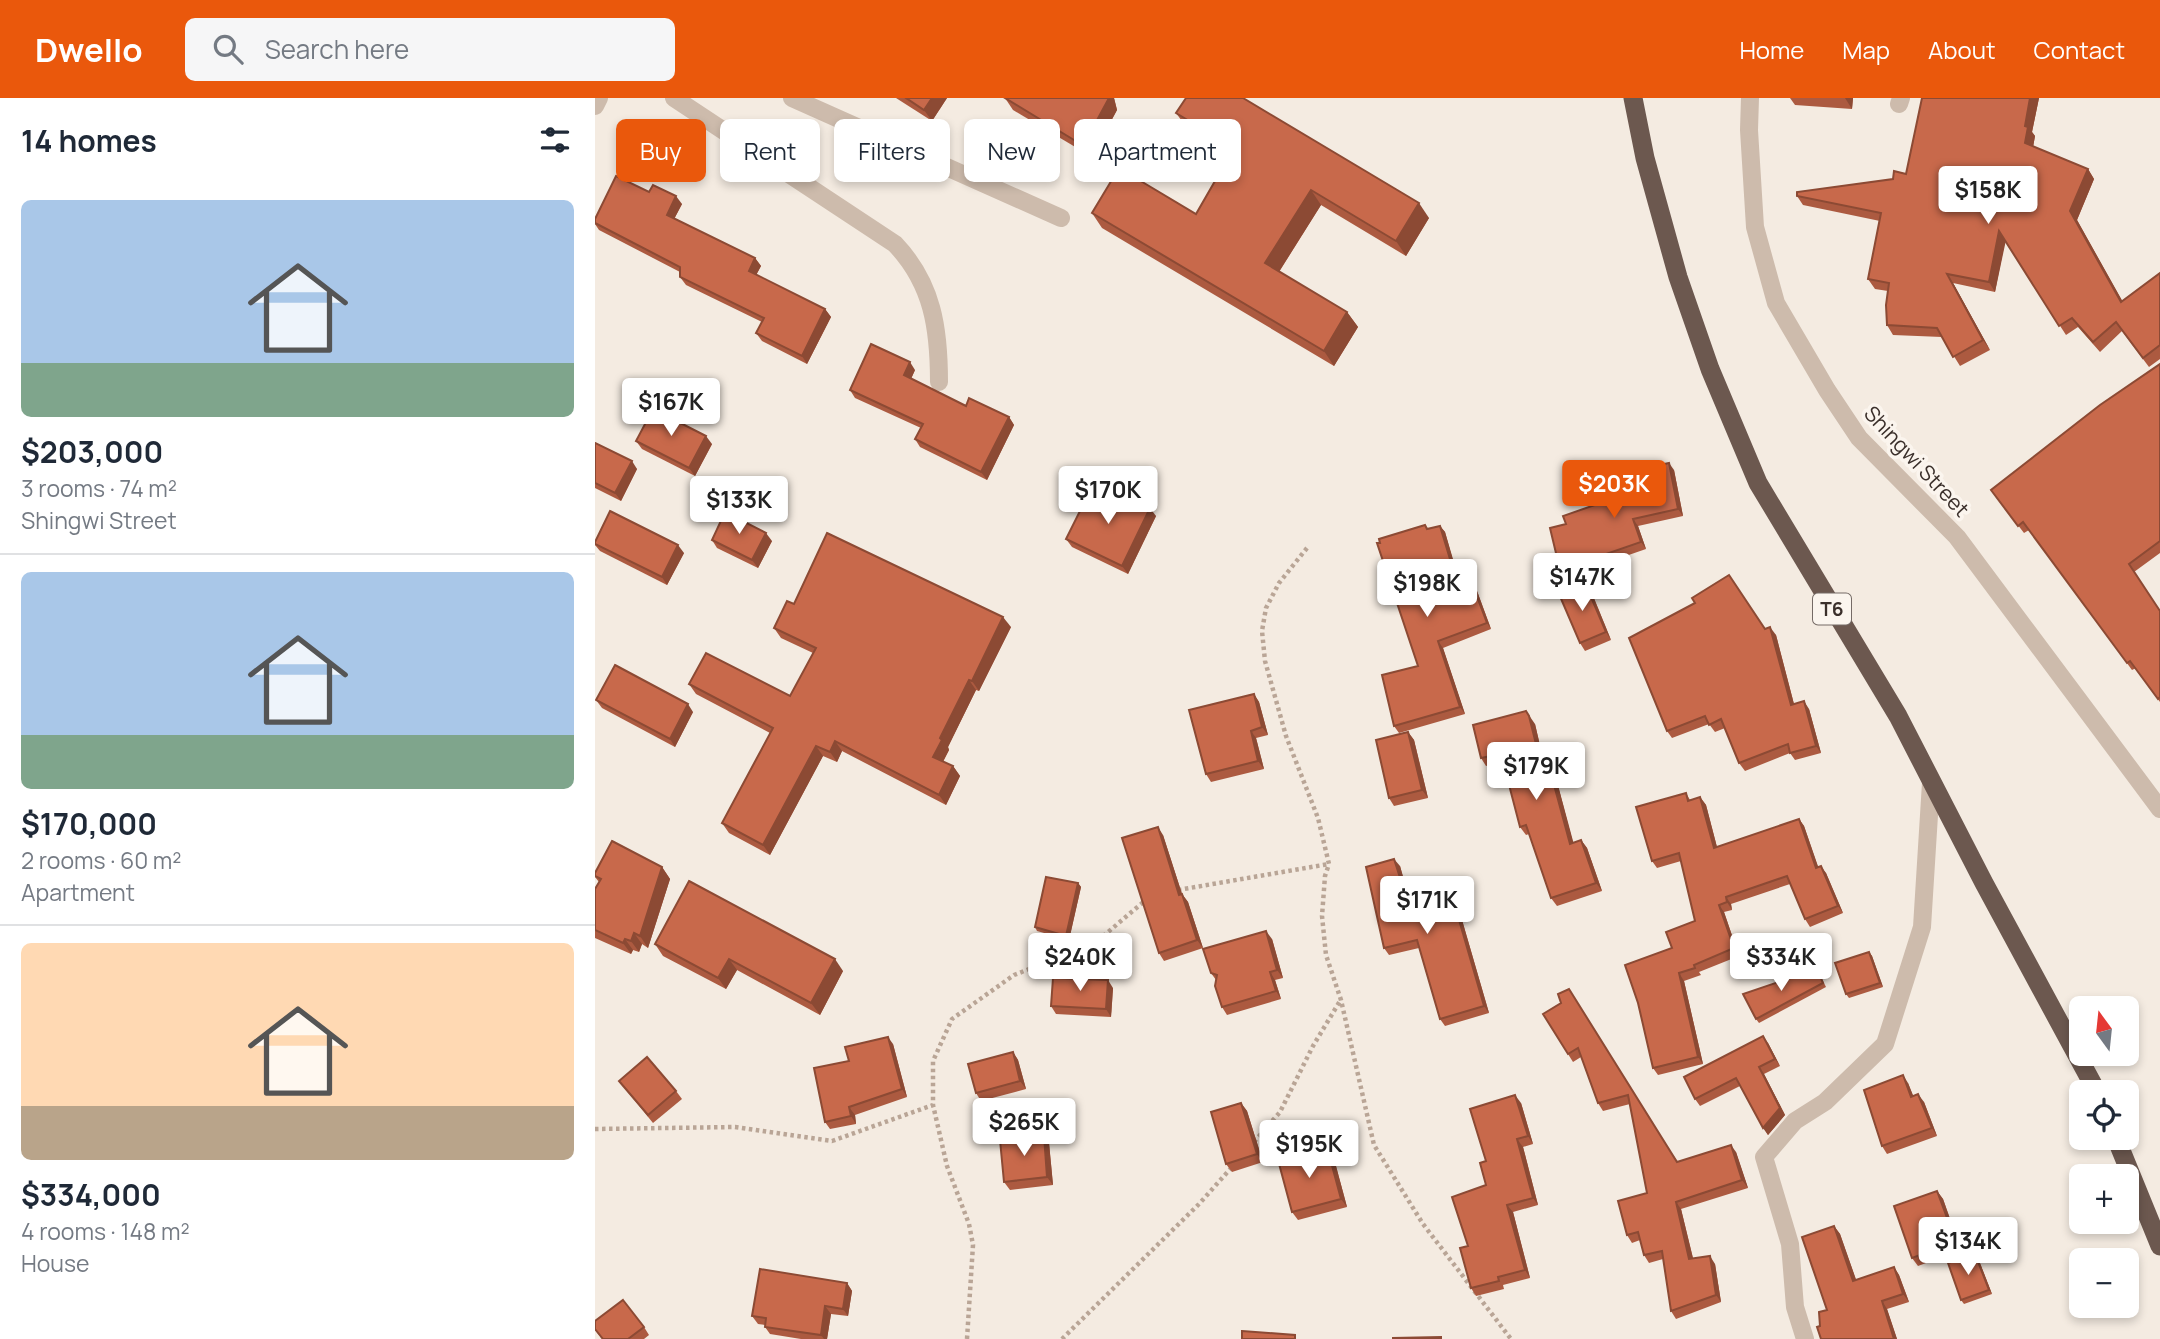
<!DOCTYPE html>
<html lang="en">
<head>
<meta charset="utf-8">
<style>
	:root { --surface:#fff; --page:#f6f6f7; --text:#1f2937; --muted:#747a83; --line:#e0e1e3; --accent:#ea580c }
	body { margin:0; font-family:Manrope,sans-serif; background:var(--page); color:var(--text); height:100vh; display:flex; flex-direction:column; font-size:26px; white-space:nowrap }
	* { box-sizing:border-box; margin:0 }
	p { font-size:23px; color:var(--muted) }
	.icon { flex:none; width:38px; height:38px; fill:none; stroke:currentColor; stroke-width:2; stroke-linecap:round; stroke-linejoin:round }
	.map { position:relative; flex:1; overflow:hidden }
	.drawer { display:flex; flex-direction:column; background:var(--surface); width:595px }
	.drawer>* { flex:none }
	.top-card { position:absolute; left:21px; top:21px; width:665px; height:63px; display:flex; gap:14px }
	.needle { width:46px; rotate:345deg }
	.tools { position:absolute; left:1474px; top:898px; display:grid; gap:14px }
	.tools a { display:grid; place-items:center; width:70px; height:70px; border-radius:10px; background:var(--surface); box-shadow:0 4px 10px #0003; font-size:35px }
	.price { position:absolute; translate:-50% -60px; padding:0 16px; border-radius:7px; background:#fff; color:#222; font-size:23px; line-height:46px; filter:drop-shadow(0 2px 4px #0008) }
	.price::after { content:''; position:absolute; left:50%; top:42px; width:21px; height:16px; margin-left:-10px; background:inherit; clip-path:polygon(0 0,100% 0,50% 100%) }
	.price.selected { background:var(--accent); color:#fff }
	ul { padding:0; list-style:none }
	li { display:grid; align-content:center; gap:14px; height:371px; padding:0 21px }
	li+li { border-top:2px solid var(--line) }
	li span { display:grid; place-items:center; height:217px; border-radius:10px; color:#555 }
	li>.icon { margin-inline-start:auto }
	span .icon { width:126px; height:126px; fill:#fffc; stroke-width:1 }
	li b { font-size:30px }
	h2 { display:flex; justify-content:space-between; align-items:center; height:84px; padding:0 21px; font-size:30px }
	.tag { padding:0 24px; border-radius:10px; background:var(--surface); box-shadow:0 4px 10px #0003; font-size:24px; line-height:63px }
	.tag.selected { background:var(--accent); color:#fff }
	header { display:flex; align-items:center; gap:42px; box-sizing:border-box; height:98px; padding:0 35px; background:var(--accent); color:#fff }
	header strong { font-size:33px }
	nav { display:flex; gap:38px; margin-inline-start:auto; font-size:24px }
	.search { width:490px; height:63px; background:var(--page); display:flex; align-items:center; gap:18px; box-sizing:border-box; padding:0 24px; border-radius:10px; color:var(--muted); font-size:26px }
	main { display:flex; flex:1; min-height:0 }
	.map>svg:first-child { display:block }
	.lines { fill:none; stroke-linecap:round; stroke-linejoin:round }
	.path { stroke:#b9a596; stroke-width:4.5; stroke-dasharray:3.5 3.5; stroke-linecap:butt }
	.service { stroke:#cdbbac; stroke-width:18 }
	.minor { stroke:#cdbbac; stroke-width:18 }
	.trunk { stroke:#6c584f; stroke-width:19 }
	.wall { fill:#ac5a40 }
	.shaded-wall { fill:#8c4a34 }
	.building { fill:#c8694b; stroke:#8c4a34; stroke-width:2 }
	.labels { text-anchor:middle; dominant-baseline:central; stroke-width:7; stroke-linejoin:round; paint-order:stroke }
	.shield { fill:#fbf5ee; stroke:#756b66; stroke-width:2 }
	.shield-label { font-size:19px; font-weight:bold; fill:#3b302b }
	.street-label { font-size:21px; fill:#3b302b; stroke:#fbf5ee }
</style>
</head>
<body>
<header>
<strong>Dwello</strong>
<div class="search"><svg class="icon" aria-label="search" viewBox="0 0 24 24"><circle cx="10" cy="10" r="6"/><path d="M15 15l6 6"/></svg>Search here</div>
<nav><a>Home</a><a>Map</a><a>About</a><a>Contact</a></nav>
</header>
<main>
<section class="drawer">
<h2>14 homes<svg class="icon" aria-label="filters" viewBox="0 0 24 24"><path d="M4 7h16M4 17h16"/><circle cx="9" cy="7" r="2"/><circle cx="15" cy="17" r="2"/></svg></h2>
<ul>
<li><span style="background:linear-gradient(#a9c7e8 75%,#7fa58c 0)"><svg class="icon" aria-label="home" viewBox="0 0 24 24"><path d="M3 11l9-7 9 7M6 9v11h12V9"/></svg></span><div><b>$203,000</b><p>3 rooms · 74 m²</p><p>Shingwi Street</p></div></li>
<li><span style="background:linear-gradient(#a9c7e8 75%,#7fa58c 0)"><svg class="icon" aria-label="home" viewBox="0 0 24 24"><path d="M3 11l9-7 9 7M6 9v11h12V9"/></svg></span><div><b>$170,000</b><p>2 rooms · 60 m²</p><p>Apartment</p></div></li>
<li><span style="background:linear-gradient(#ffd9b3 75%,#b9a48a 0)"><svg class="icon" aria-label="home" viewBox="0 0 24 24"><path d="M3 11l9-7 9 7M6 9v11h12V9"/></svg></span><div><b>$334,000</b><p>4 rooms · 148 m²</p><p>House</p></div></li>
</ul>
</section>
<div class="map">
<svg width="1565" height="1241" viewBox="0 0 1565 1241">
	<rect width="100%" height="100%" fill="#f4ebe1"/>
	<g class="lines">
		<g class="path">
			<path d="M 712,450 L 684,485 L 671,510 L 667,533 L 670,563 L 691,638 L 723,720 L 734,766 L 730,778 L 727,818 L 731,857 L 746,902 L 779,1047 L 828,1126 L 916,1241"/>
			<path d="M 583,792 L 734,766"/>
			<path d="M 0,1031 L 140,1029 L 237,1043 L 338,1007"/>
			<path d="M 659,1044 L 685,1014 L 718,948 L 745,903"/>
			<path d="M 372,1241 L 378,1147 L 374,1126 L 352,1068 L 338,1007 L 338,963 L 357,921 L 419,877 L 500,845 L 552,801"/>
			<path d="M 467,1241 L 604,1106 L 637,1069"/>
		</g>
		<g class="service">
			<path d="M 79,0 L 300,146 C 338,186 344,231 344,284"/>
			<path d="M 197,0 L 466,120"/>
			<path d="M 1304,6 L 1306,0"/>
			<path d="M 0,8 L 4,0"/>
		</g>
		<g class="minor">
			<path d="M 1155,0 L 1154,32 L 1160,129 L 1181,205 L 1232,292 L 1264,340 L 1362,439 L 1565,711"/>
			<path d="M 1210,1241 L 1200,1209 L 1195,1146 L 1169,1059 L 1200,1023 L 1230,1004 L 1290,946 L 1327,829 L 1336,685"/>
		</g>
		<g class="trunk">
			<path d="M 1038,0 L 1050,60 L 1083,179 L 1115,271 L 1163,385 L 1303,618 L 1389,785 L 1502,994"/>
			<path d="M 1521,1040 L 1565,1148"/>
		</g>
	</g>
	<g class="wall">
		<path d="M 301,0 L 352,0 L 337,23 Z"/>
		<path d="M 410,0 L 519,0 L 522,12 L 502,49 L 487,53 L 418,12 Z"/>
		<path d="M 1195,0 L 1258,0 L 1257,11 L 1200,7 Z"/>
		<path d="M 1327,0 L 1444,0 L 1437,34 L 1440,38 L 1438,49 L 1493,71 L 1499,81 L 1482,122 L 1527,203 L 1565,175 L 1565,261 L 1554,269 L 1527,233 L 1505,254 L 1483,229 L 1471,237 L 1410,143 L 1400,194 L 1358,185 L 1395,252 L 1365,268 L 1347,239 L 1298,237 L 1292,227 L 1293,193 L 1280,191 L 1273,181 L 1285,123 L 1208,107 L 1202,98 L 1298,81 L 1311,76 Z"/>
		<path d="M 581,15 L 834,120 L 811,158 L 726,107 L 684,174 L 752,214 L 763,229 L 739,268 L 507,130 L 497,115 L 601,116 L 635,56 L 592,30 Z"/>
		<path d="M 54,94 L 87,106 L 79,121 L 160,160 L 166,168 L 161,177 L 230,211 L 236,219 L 212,266 L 167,243 L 161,235 L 167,224 L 91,187 L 85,179 L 85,174 L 4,132 L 0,126 L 0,121 Z"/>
		<path d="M 1565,266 L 1565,455 L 1539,474 L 1565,513 L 1565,604 L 1541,570 L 1537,572 L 1434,432 L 1429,435 L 1396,392 Z"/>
		<path d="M 320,272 L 316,281 L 371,308 L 414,319 L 419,327 L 392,382 L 325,349 L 320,341 L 326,330 L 260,300 L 255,292 Z"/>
		<path d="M 41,343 L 117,346 L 100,378 L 47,351 Z"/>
		<path d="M 0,345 L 42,371 L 26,403 L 0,390 Z"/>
		<path d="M 1079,372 L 1088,418 L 1043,428 L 1051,451 L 970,479 L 965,472 L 971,426 L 1046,391 Z"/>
		<path d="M 529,404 L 561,418 L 533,476 L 477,449 L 471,441 Z"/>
		<path d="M 845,428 L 850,434 L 860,470 L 870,467 L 875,474 L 896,531 L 848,550 L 870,616 L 804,635 L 799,628 L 823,568 L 833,431 Z"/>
		<path d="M 117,442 L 177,443 L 163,470 L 122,450 Z"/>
		<path d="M 0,444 L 89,455 L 72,487 L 5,453 L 0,447 Z"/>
		<path d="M 996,493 L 1016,542 L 990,553 L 985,545 Z"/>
		<path d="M 199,506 L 416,529 L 384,593 L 381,592 L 353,649 L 354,652 L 348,664 L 358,668 L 365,678 L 351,707 L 247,653 L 242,664 L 228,658 L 175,757 L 134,735 L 127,725 L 175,635 L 101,596 L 94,586 L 195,598 L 218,555 L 186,540 L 179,530 Z"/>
		<path d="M 1170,531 L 1181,537 L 1199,606 L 1214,611 L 1226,655 L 1200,662 L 1195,655 L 1150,673 L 1144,665 L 1130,630 L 1120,634 L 1114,626 L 1077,640 L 1072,633 Z"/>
		<path d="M 659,596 L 664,604 L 673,637 L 661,640 L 669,671 L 616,684 L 611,676 Z"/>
		<path d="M 1,602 L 98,614 L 80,649 L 7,610 Z"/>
		<path d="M 940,626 L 951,673 L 961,680 L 978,745 L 986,742 L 992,750 L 1007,793 L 962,808 L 956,800 L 934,736 L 931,737 L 925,729 L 909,664 L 891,668 L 886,660 Z"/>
		<path d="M 813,634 L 819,642 L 833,700 L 799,708 L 794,700 Z"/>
		<path d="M 1091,695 L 1095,702 L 1105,699 L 1111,707 L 1122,749 L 1204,721 L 1209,728 L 1223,769 L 1231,775 L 1248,815 L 1215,829 L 1210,821 L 1195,786 L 1136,806 L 1137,812 L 1129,814 L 1144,858 L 1104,874 L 1106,877 L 1089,883 L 1108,966 L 1063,977 L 1058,970 L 1077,850 L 1100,823 L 1086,763 L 1062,770 L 1057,763 Z"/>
		<path d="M 568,737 L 587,796 L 593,804 L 608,850 L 569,863 L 564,855 Z"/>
		<path d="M 805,768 L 812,794 L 853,784 L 858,791 L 894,915 L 850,928 L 845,921 L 824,850 L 794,857 L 789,850 Z"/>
		<path d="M 67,769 L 75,781 L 53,850 L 47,846 L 44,854 L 38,852 L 36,856 L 0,840 L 0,791 L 4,784 L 0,779 L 0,775 Z"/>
		<path d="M 483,785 L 486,789 L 474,842 L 442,833 L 440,829 Z"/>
		<path d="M 677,841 L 688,880 L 680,882 L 686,901 L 632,917 L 627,909 L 621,882 L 616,875 Z"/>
		<path d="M 60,846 L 248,873 L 225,917 L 142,872 L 131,891 L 68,858 Z"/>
		<path d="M 1274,854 L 1277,858 L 1288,889 L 1254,900 L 1251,896 Z"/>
		<path d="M 1222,871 L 1231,889 L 1164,925 L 1161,921 Z"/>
		<path d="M 518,890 L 516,919 L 461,916 L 456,908 Z"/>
		<path d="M 966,905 L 1083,1064 L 1141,1054 L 1153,1090 L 1086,1111 L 1098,1160 L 1120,1166 L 1126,1204 L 1081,1221 L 1076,1213 L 1068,1161 L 1054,1165 L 1049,1157 L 1045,1142 L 1037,1145 L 1032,1137 L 1052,1095 L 1035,1006 L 1008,1013 L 1003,1005 L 986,959 L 978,964 L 973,956 Z"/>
		<path d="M 1173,945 L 1185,968 L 1169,976 L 1190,1017 L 1173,1037 L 1145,988 L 1105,1008 L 1100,1001 Z"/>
		<path d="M 298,946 L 312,999 L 260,1017 L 261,1026 L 235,1031 L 230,1024 L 254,963 Z"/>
		<path d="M 418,954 L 423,962 L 431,991 L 386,1003 L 381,995 Z"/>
		<path d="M 24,983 L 81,993 L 87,1001 L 58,1025 Z"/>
		<path d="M 1313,985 L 1318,998 L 1329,1004 L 1342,1038 L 1292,1056 L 1287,1048 Z"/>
		<path d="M 646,1005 L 652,1013 L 668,1064 L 637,1074 L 631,1066 Z"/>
		<path d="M 926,1005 L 938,1046 L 928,1049 L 943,1107 L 918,1114 L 935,1180 L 908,1187 L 909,1191 L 881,1198 L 876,1190 L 891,1087 L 891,1063 Z"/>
		<path d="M 454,1045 L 458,1087 L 415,1092 L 409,1084 Z"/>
		<path d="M 732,1049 L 738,1057 L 752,1109 L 703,1122 L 697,1114 Z"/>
		<path d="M 1342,1093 L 1348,1101 L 1366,1152 L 1323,1168 L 1317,1160 Z"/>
		<path d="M 1239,1128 L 1245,1136 L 1261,1182 L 1299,1169 L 1304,1177 L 1314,1204 L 1292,1211 L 1302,1241 L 1226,1241 L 1232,1212 Z"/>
		<path d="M 1380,1156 L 1383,1160 L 1397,1196 L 1369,1206 L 1366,1202 Z"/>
		<path d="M 252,1185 L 257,1193 L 253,1218 L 236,1216 L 232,1241 L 206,1241 L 175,1236 L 170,1229 L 170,1227 L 163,1226 L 157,1218 Z"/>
		<path d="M 49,1229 L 54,1237 L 49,1241 L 7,1241 L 0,1232 Z"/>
	</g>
	<g class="shaded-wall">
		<path d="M 337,0 L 352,0 L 337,23 L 329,12 Z"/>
		<path d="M 514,0 L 519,0 L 522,12 L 502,49 L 494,37 Z"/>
		<path d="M 1250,0 L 1258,0 L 1257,11 Z"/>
		<path d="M 1435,0 L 1444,0 L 1437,34 L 1440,38 L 1437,55 L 1430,45 L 1430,28 Z"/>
		<path d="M 1493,71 L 1499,81 L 1482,122 L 1533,213 L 1526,204 L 1475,113 Z"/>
		<path d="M 716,92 L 726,107 L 680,180 L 670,165 Z"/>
		<path d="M 81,98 L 87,106 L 77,125 L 72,117 Z"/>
		<path d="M 824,105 L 834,120 L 811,158 L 801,143 Z"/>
		<path d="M 1404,133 L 1411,142 L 1400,194 L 1394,184 Z"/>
		<path d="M 160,160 L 166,168 L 159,181 L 154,173 Z"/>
		<path d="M 1352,176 L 1358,185 L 1395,252 L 1388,242 Z"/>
		<path d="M 230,211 L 236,219 L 212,266 L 207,258 Z"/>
		<path d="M 752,214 L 763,229 L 739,268 L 729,253 Z"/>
		<path d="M 315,264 L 320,272 L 314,285 L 309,277 Z"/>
		<path d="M 414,319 L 419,327 L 392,382 L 386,374 Z"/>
		<path d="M 111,338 L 117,346 L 100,378 L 94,370 Z"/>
		<path d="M 37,363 L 42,371 L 26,403 L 20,395 Z"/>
		<path d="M 1074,365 L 1079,372 L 1088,418 L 1083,411 Z"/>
		<path d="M 555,410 L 561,418 L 533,476 L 527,468 Z"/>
		<path d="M 1038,421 L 1043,428 L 1051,451 L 1046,444 Z"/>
		<path d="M 845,428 L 850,434 L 863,478 L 858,471 Z"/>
		<path d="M 171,435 L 177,443 L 163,470 L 157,462 Z"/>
		<path d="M 83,447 L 89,455 L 72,487 L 67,479 Z"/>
		<path d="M 870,467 L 875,474 L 896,531 L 892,525 Z"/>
		<path d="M 990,485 L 996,493 L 1016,542 L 1011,534 Z"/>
		<path d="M 408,519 L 416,529 L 384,593 L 377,583 Z"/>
		<path d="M 1175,529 L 1181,537 L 1201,614 L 1196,607 Z"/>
		<path d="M 843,543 L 848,550 L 870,616 L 865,609 Z"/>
		<path d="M 374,582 L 381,592 L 353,649 L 354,652 L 345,669 L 338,659 L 345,640 Z"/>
		<path d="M 659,596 L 664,604 L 673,637 L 667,629 Z"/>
		<path d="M 1209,603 L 1214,611 L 1226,655 L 1221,648 Z"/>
		<path d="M 93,606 L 98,614 L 80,649 L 75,641 Z"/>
		<path d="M 931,613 L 940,626 L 953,682 L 948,674 Z"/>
		<path d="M 656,633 L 661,640 L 669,671 L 663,663 Z"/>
		<path d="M 813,634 L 819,642 L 833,700 L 827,692 Z"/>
		<path d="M 240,643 L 247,653 L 242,664 L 235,654 Z"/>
		<path d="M 221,648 L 228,658 L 175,757 L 168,747 Z"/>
		<path d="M 358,668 L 365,678 L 351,707 L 344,697 Z"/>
		<path d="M 955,672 L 961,680 L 981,754 L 975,746 Z"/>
		<path d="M 1105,699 L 1111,707 L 1124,757 L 1119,750 Z"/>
		<path d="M 1204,721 L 1209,728 L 1226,777 L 1221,770 Z"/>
		<path d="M 563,729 L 568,737 L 587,796 L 593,804 L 608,850 L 602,842 L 584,797 Z"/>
		<path d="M 986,742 L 992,750 L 1007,793 L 1001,785 Z"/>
		<path d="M 799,761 L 805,768 L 815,803 L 810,795 Z"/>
		<path d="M 1226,768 L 1231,775 L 1248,815 L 1243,808 Z"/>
		<path d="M 67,769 L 75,781 L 53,850 L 45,838 Z"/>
		<path d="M 853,784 L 858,791 L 894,915 L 889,908 Z"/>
		<path d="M 483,785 L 486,789 L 474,842 L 471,838 Z"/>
		<path d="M 1131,799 L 1136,806 L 1137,812 L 1132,804 Z"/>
		<path d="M 1124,807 L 1129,814 L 1144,858 L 1139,850 Z"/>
		<path d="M 671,833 L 677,841 L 688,880 L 682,872 Z"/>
		<path d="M 39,835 L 47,846 L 44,854 L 36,843 Z"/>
		<path d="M 30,841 L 38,852 L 36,856 L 28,845 Z"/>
		<path d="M 1274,854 L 1277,858 L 1288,889 L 1285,885 Z"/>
		<path d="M 134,861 L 142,872 L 131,891 L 123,880 Z"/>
		<path d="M 240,861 L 248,873 L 225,917 L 216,905 Z"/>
		<path d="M 675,874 L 680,882 L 686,901 L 681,893 Z"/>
		<path d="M 1084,875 L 1089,883 L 1108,966 L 1103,959 Z"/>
		<path d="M 513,882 L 518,890 L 516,919 L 511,911 Z"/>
		<path d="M 1168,938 L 1173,945 L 1185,968 L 1180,961 Z"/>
		<path d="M 293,939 L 298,946 L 312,999 L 307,991 Z"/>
		<path d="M 418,954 L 423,962 L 431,991 L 425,983 Z"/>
		<path d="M 1164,969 L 1169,976 L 1190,1017 L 1173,1037 L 1168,1030 Z"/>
		<path d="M 1308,977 L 1313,985 L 1322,1007 L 1316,999 Z"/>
		<path d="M 1323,996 L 1329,1004 L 1342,1038 L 1337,1030 Z"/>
		<path d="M 920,997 L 926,1005 L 938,1046 L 933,1038 Z"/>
		<path d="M 646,1005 L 652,1013 L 668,1064 L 662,1056 Z"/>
		<path d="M 254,1009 L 260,1017 L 261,1026 L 256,1018 Z"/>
		<path d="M 449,1037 L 454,1045 L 458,1087 L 452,1079 Z"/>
		<path d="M 922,1041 L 928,1049 L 943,1107 L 938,1100 Z"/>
		<path d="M 1136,1047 L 1141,1054 L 1153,1090 L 1147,1082 Z"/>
		<path d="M 732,1049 L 738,1057 L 752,1109 L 746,1101 Z"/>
		<path d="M 1342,1093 L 1348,1101 L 1366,1152 L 1361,1144 Z"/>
		<path d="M 1081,1104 L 1086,1111 L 1100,1169 L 1094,1161 Z"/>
		<path d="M 912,1107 L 918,1114 L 935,1180 L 930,1172 Z"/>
		<path d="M 1239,1128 L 1245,1136 L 1264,1190 L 1258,1183 Z"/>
		<path d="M 1380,1156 L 1383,1160 L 1397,1196 L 1394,1192 Z"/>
		<path d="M 1115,1158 L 1120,1166 L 1126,1204 L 1121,1197 Z"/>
		<path d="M 1299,1169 L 1304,1177 L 1314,1204 L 1308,1196 Z"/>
		<path d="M 252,1185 L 257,1193 L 253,1218 L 248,1211 Z"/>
		<path d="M 1287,1203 L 1292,1211 L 1302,1241 L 1299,1241 Z"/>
		<path d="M 230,1208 L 236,1216 L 232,1241 L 229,1241 L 226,1237 Z"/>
	</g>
	<g class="building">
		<path d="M 311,0 L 337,0 L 329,12 Z"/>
		<path d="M 410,0 L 514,0 L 494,37 L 479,42 Z"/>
		<path d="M 591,0 L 648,0 L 824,105 L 801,143 L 716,92 L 670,165 L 752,214 L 729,253 L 497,115 L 524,70 L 601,116 L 639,50 L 581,15 Z"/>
		<path d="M 1327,0 L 1435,0 L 1430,28 L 1433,29 L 1430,45 L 1493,71 L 1475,113 L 1526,204 L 1565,175 L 1565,247 L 1548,260 L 1521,224 L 1498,244 L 1477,220 L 1464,228 L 1404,133 L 1394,184 L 1352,176 L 1388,242 L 1358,259 L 1342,230 L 1292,227 L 1291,207 L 1294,185 L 1273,181 L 1286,115 L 1202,98 L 1202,94 L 1298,81 L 1299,73 L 1311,76 Z"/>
		<path d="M 21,78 L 54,94 L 58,87 L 81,98 L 72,117 L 160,160 L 154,173 L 230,211 L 207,258 L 161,235 L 169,220 L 85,179 L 85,169 L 0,125 L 0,121 Z"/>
		<path d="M 276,246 L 315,264 L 309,277 L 371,308 L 374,300 L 414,319 L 386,374 L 320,341 L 328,326 L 255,292 Z"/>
		<path d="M 1565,266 L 1565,443 L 1534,466 L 1565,513 L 1565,599 L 1563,601 L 1535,563 L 1532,565 L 1428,424 L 1423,428 L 1396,392 L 1505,307 Z"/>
		<path d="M 58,311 L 111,338 L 94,370 L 41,343 Z"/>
		<path d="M 0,345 L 37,363 L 20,395 L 0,385 Z"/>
		<path d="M 1074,365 L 1083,411 L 1038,421 L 1046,444 L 965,472 L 955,430 L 971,426 L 968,418 L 1046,391 L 1042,372 Z"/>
		<path d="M 497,389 L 529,404 L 532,399 L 555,410 L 527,468 L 471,441 Z"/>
		<path d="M 15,413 L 83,447 L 67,479 L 0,446 L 0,444 Z"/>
		<path d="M 130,414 L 171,435 L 157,462 L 117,442 Z"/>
		<path d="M 830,427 L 832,431 L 845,428 L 858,471 L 870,467 L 892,525 L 843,543 L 865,609 L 799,628 L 787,577 L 823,568 L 782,445 L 785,445 L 784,441 Z"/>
		<path d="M 232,435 L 408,519 L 377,583 L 374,582 L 345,640 L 347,642 L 338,659 L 358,668 L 344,697 L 240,643 L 235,654 L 221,648 L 168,747 L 127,725 L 178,630 L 94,586 L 111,555 L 195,598 L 221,550 L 179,530 L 192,503 L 199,506 Z"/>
		<path d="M 1134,477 L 1170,531 L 1175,529 L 1196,607 L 1209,603 L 1221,648 L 1195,655 L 1193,646 L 1144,665 L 1126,621 L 1114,627 L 1110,618 L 1072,633 L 1034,540 L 1100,505 L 1097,500 Z"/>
		<path d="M 990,485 L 1011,534 L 985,545 L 964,496 Z"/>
		<path d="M 20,567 L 93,606 L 75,641 L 1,602 Z"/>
		<path d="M 659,596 L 667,629 L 656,633 L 663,663 L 611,676 L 594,612 Z"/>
		<path d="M 931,613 L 934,618 L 948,674 L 955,672 L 975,746 L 986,742 L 1001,785 L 956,800 L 931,727 L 925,729 L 906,656 L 886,660 L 878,627 Z"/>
		<path d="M 813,634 L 827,692 L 794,700 L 781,642 Z"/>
		<path d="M 1091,695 L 1093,703 L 1105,699 L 1119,750 L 1204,721 L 1221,770 L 1226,768 L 1243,808 L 1210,821 L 1192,778 L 1131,799 L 1132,804 L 1124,807 L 1139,850 L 1099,867 L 1100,870 L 1084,875 L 1103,959 L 1058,970 L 1043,905 L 1030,867 L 1077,850 L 1071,834 L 1100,823 L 1084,755 L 1057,763 L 1041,709 Z"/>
		<path d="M 563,729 L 584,797 L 587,796 L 602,842 L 564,855 L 527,740 Z"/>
		<path d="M 17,743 L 67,769 L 45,838 L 39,835 L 36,843 L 30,841 L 28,845 L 0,832 L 0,791 L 6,781 L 0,778 L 0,775 Z"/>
		<path d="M 799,761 L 810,795 L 853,784 L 889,908 L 845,921 L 822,842 L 789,850 L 771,769 Z"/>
		<path d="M 451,779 L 483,785 L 471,838 L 440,829 Z"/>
		<path d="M 94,783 L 240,861 L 216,905 L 134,861 L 123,880 L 60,846 Z"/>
		<path d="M 671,833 L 682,872 L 675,874 L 681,893 L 627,909 L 620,888 L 622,877 L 616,875 L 608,851 Z"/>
		<path d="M 1274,854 L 1285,885 L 1251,896 L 1240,865 Z"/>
		<path d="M 1222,871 L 1228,885 L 1161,921 L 1148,896 Z"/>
		<path d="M 458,880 L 513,882 L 511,911 L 456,908 Z"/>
		<path d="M 974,891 L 1082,1064 L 1136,1047 L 1147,1082 L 1081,1104 L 1094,1161 L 1115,1158 L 1121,1197 L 1076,1213 L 1067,1153 L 1049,1157 L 1043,1134 L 1032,1137 L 1023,1103 L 1052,1095 L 1033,997 L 1003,1005 L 983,950 L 973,956 L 948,916 L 966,905 L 963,896 Z"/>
		<path d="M 1168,938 L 1180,961 L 1164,969 L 1185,1010 L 1168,1030 L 1141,980 L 1100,1001 L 1089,979 Z"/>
		<path d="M 293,939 L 307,991 L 254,1009 L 256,1018 L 230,1024 L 219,970 L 254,963 L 250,949 Z"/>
		<path d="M 418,954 L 425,983 L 381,995 L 373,966 Z"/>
		<path d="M 52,959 L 81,993 L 53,1017 L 24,983 Z"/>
		<path d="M 1308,977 L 1316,999 L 1323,996 L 1337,1030 L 1287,1048 L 1269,992 Z"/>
		<path d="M 920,997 L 933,1038 L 922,1041 L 938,1100 L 912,1107 L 930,1172 L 903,1179 L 904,1183 L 876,1190 L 865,1150 L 873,1148 L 857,1099 L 891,1087 L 885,1065 L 891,1063 L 875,1011 Z"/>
		<path d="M 646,1005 L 662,1056 L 631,1066 L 616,1014 Z"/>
		<path d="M 449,1037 L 452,1079 L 409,1084 L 405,1042 Z"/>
		<path d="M 732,1049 L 746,1101 L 697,1114 L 683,1062 Z"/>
		<path d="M 1342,1093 L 1361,1144 L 1317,1160 L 1299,1108 Z"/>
		<path d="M 1239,1128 L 1258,1183 L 1299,1169 L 1308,1196 L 1287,1203 L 1299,1241 L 1226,1241 L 1222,1229 L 1225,1228 L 1224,1214 L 1232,1212 L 1207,1139 Z"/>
		<path d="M 1380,1156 L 1394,1192 L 1366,1202 L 1353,1165 Z"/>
		<path d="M 165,1171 L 252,1185 L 248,1211 L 230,1208 L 226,1237 L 170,1229 L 171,1220 L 157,1218 Z"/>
		<path d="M 28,1202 L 49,1229 L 33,1241 L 8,1241 L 0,1231 L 0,1223 Z"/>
		<path d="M 647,1233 L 700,1237 L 700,1241 L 647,1241 Z"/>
		<path d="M 846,1239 L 846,1241 L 798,1241 L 798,1240 Z"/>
	</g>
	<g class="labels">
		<rect class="shield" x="1218" y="495.5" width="38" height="31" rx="5"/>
		<g class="shield-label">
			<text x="1237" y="511">T6</text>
		</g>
		<g class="street-label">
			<text transform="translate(1322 363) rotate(47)">Shingwi Street</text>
		</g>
	</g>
</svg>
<div class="tools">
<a><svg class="needle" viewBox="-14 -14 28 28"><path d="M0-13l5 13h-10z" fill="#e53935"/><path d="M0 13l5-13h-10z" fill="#747a83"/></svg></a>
<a><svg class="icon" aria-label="locate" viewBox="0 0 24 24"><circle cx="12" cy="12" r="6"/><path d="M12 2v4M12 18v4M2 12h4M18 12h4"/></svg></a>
<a>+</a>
<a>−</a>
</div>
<b class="price" style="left:1393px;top:128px">$158K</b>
<b class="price" style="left:76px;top:340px">$167K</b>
<b class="price selected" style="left:1019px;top:422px">$203K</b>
<b class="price" style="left:513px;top:428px">$170K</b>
<b class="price" style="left:144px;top:438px">$133K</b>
<b class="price" style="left:987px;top:515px">$147K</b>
<b class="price" style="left:832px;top:521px">$198K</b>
<b class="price" style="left:941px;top:704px">$179K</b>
<b class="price" style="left:832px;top:838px">$171K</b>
<b class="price" style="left:485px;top:895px">$240K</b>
<b class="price" style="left:1186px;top:895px">$334K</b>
<b class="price" style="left:429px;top:1060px">$265K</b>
<b class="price" style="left:714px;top:1082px">$195K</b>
<b class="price" style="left:1373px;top:1179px">$134K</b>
<div class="top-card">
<a class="tag selected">Buy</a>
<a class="tag">Rent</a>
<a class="tag">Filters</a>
<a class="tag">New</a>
<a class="tag">Apartment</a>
</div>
</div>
</main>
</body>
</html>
